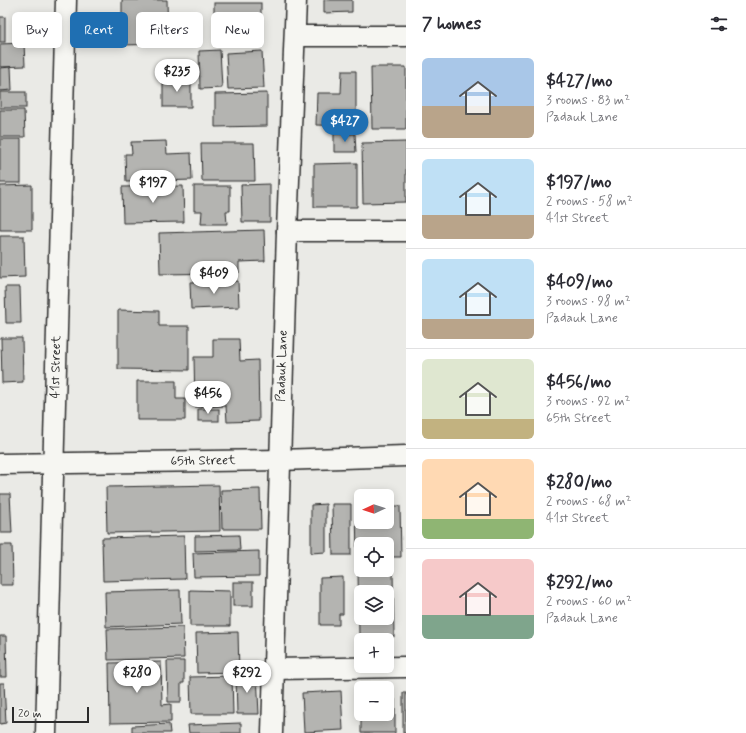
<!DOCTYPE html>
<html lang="en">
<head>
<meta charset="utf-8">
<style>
	:root { --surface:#fff; --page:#f2f2f3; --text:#2b2b33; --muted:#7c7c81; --line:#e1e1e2; --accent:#1f6fb2 }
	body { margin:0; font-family:Mynerve,sans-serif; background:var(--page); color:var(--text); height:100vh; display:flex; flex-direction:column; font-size:15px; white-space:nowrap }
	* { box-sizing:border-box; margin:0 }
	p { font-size:13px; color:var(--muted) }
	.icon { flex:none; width:22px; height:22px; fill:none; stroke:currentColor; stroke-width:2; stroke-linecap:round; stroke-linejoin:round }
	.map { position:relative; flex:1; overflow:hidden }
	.side { display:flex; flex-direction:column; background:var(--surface); width:340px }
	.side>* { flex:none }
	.banner { position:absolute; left:12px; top:12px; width:334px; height:36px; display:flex; gap:8px }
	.needle { width:26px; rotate:267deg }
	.fabs { position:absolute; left:354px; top:489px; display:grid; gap:8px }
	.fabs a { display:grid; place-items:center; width:40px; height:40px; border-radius:6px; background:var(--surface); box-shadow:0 2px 10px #0003; font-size:20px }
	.scale { position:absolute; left:12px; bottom:10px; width:77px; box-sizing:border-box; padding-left:4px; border:2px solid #2b2b2b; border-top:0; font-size:11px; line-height:14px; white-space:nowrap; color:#2b2b2b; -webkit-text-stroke:3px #f6f6f2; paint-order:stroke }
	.price { position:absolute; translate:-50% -34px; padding:0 9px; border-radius:14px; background:#fff; color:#222; font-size:13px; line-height:26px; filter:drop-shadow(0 1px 2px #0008) }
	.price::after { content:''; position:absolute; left:50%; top:24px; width:12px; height:9px; margin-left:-6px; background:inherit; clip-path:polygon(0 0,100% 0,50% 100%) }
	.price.current { background:var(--accent); color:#fff }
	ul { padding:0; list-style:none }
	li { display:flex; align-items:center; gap:12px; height:100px; padding:0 16px }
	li+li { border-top:1px solid var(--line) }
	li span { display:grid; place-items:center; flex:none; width:112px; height:80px; border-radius:6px; color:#555 }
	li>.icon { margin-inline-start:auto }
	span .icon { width:48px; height:48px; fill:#fffc; stroke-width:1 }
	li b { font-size:17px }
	h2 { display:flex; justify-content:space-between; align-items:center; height:48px; padding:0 16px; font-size:17px }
	.chip { padding:0 14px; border-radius:6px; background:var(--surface); box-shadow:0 2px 10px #0003; font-size:14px; line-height:36px }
	.chip.current { background:var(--accent); color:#fff }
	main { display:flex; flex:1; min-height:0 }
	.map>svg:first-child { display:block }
	.building { fill:#b4b4b1; stroke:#2b2b2b; fill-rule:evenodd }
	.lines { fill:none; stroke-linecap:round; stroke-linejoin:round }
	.street-casing { stroke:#2b2b2b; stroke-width:23 }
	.street { stroke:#f6f6f2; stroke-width:20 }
	.labels { text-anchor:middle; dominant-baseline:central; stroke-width:3; stroke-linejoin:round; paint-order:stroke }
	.street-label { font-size:13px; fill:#2b2b2b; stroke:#f6f6f2 }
</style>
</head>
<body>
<main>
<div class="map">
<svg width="406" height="733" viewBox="0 0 406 733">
	<rect width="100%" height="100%" fill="#eaeae6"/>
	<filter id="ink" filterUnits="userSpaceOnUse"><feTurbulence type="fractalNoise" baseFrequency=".025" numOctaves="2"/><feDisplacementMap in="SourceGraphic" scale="8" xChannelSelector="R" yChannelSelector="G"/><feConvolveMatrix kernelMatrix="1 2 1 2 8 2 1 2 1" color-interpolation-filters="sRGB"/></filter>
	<g filter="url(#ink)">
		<g class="building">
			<path d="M 122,0 L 167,0 L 168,44 L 122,45 Z"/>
			<path d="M 324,0 L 352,0 L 352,12 L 324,13 Z"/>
			<rect x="214" y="3" width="47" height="39"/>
			<rect x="0" y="17" width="5" height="25"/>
			<path d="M 24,43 L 25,66 L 0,67 L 0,44 Z"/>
			<path d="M 220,50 L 222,88 L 200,89 L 199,51 Z"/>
			<path d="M 262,51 L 264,88 L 228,89 L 226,53 Z"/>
			<path d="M 11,67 L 12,90 L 0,91 L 0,68 Z"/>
			<path d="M 371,67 L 406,67 L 406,129 L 372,129 Z"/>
			<path d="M 342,71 L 356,71 L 356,126 L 316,125 L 317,93 L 341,93 Z"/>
			<path d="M 163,78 L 191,79 L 191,107 L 163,107 Z"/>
			<rect x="0" y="92" width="26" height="16"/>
			<path d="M 267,93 L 267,126 L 215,127 L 215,94 Z"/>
			<path d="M 0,110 L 24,110 L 25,137 L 0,137 Z"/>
			<path d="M 334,134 L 355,134 L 356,152 L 334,152 Z"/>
			<rect x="0" y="139" width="21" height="44"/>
			<path d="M 166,141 L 167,154 L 191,153 L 192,180 L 126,182 L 125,154 L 132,154 L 131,142 Z"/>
			<path d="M 406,142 L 406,202 L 363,203 L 362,143 Z"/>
			<path d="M 201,143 L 254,143 L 255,181 L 202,181 Z"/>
			<path d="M 357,163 L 357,207 L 314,207 L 314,164 Z"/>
			<path d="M 270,184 L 270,222 L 242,222 L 241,185 Z"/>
			<path d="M 32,185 L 32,230 L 0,230 L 0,186 Z"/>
			<path d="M 183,186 L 184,222 L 123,223 L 122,187 Z"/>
			<path d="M 194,186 L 230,186 L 230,211 L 226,211 L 227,224 L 201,224 L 202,211 L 194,211 Z"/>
			<path d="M 264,230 L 265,261 L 239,262 L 239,273 L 160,274 L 159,233 Z"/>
			<path d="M 0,236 L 24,236 L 25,277 L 0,278 Z"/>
			<path d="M 238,281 L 239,307 L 191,309 L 190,282 Z"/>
			<path d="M 5,287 L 20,287 L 21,323 L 6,323 Z"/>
			<path d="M 118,310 L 159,311 L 159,326 L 189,326 L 189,370 L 118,369 Z"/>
			<path d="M 1,338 L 22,338 L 23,382 L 2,383 Z"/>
			<path d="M 213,339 L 239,339 L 240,361 L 258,360 L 259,421 L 227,422 L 226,406 L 195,407 L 194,357 L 213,357 Z"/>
			<path d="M 137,381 L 176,381 L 176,399 L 185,399 L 185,420 L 137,420 Z"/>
			<rect x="198" y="409" width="21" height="12"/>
			<path d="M 219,485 L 220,531 L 107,533 L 106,487 Z"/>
			<path d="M 260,489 L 261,529 L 222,529 L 221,490 Z"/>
			<path d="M 0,494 L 10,494 L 12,533 L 0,533 Z"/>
			<path d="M 326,504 L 326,552 L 311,553 L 311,505 Z"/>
			<path d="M 332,504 L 351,504 L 351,555 L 333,555 Z"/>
			<path d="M 387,506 L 400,506 L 401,557 L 387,557 L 387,544 L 361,544 L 361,558 L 357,558 L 356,507 L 361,507 L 361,522 L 387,522 Z"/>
			<path d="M 239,535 L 240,550 L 195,551 L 195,536 Z"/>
			<path d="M 184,536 L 185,579 L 103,581 L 102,538 Z"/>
			<path d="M 0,545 L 12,545 L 13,585 L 0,585 Z"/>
			<path d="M 259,551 L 259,576 L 194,577 L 193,553 Z"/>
			<path d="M 358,571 L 393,571 L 394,637 L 359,637 ZM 361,592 L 387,592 L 387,618 L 361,618 Z"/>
			<path d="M 343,577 L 343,614 L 339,614 L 339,625 L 320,625 L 320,578 Z"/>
			<rect x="233" y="582" width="20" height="24"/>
			<path d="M 180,590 L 181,624 L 106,627 L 105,592 Z"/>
			<path d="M 190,590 L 230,591 L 230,626 L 190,626 Z"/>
			<path d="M 183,627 L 184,658 L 108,660 L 107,629 Z"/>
			<path d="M 238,632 L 239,672 L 197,673 L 196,633 Z"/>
			<path d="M 0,636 L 6,636 L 7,677 L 0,677 Z"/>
			<path d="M 167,661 L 184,661 L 184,683 L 181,683 L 181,702 L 168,702 Z"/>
			<path d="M 161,662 L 162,705 L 171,704 L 171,722 L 110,723 L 109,663 Z"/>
			<path d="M 257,674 L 259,714 L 237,714 L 236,675 Z"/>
			<path d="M 232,676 L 233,714 L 191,714 L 190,677 Z"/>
			<path d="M 0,683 L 4,683 L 6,723 L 0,724 Z"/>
			<path d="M 341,691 L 343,730 L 304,732 L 302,693 Z"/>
			<rect x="403" y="693" width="3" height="40"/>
			<path d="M 387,699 L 395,699 L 395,733 L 361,733 L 361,714 L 387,714 Z"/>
			<path d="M 241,723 L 241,733 L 189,733 L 188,725 Z"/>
			<path d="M 169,724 L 170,733 L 132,733 L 132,726 Z"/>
		</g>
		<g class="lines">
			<defs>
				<g id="street">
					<path d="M 296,36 L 406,36"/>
					<path d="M 287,231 L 406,231"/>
					<path d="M 0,464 L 279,460 L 406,456"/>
					<path d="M 273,669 L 406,667"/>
					<path d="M 46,733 L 66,0"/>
					<path d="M 272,733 L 287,231 L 296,0"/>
				</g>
			</defs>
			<use href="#street" class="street-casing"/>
			<use href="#street" class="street"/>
		</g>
	</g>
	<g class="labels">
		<g class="street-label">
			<text transform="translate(282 366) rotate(-88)">Padauk Lane</text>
			<text transform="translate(56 367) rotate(-89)">41st Street</text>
			<text transform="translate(203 461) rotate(-1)">65th Street</text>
		</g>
	</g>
</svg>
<div class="fabs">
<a><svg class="needle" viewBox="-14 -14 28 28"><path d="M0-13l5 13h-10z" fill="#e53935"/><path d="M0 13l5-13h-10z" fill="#7c7c81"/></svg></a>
<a><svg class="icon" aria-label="locate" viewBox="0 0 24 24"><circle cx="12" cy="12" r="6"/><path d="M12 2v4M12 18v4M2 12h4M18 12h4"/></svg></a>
<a><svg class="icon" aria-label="layers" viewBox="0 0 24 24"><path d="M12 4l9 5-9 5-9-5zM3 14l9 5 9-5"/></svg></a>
<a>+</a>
<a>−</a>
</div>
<div class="scale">20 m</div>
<b class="price" style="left:177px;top:93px">$235</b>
<b class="price current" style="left:345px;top:143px">$427</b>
<b class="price" style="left:153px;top:204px">$197</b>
<b class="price" style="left:214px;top:295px">$409</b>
<b class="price" style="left:208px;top:415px">$456</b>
<b class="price" style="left:137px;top:694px">$280</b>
<b class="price" style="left:247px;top:694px">$292</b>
<div class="banner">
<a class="chip">Buy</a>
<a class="chip current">Rent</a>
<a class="chip">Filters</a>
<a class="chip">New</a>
</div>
</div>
<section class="side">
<h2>7 homes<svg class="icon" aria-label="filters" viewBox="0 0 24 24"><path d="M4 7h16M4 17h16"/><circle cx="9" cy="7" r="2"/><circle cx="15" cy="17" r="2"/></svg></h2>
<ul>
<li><span style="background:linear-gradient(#a9c7e8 60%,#b9a48a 0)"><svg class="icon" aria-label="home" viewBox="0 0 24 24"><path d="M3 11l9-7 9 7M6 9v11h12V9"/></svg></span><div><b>$427/mo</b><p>3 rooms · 83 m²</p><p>Padauk Lane</p></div></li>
<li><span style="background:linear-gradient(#bfe0f5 70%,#b9a48a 0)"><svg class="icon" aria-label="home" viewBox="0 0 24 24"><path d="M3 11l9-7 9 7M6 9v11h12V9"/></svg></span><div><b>$197/mo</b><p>2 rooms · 58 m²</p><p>41st Street</p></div></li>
<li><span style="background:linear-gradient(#bfe0f5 75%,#b9a48a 0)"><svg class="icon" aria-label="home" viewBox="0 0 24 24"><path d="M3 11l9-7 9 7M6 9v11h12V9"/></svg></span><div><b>$409/mo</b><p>3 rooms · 98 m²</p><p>Padauk Lane</p></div></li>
<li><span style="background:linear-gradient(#dfe7d0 75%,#c2b280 0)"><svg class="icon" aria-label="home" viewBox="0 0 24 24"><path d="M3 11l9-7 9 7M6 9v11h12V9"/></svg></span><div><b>$456/mo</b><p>3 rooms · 92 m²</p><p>65th Street</p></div></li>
<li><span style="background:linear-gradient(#ffd9b3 75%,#8fb573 0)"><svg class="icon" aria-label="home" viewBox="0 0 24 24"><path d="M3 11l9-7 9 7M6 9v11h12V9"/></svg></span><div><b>$280/mo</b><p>2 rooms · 68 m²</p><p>41st Street</p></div></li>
<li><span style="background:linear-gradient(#f6c9c9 70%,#7fa58c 0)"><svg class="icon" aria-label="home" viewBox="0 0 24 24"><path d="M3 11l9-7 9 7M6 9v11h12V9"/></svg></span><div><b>$292/mo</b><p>2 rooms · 60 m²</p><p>Padauk Lane</p></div></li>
</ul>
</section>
</main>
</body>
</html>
